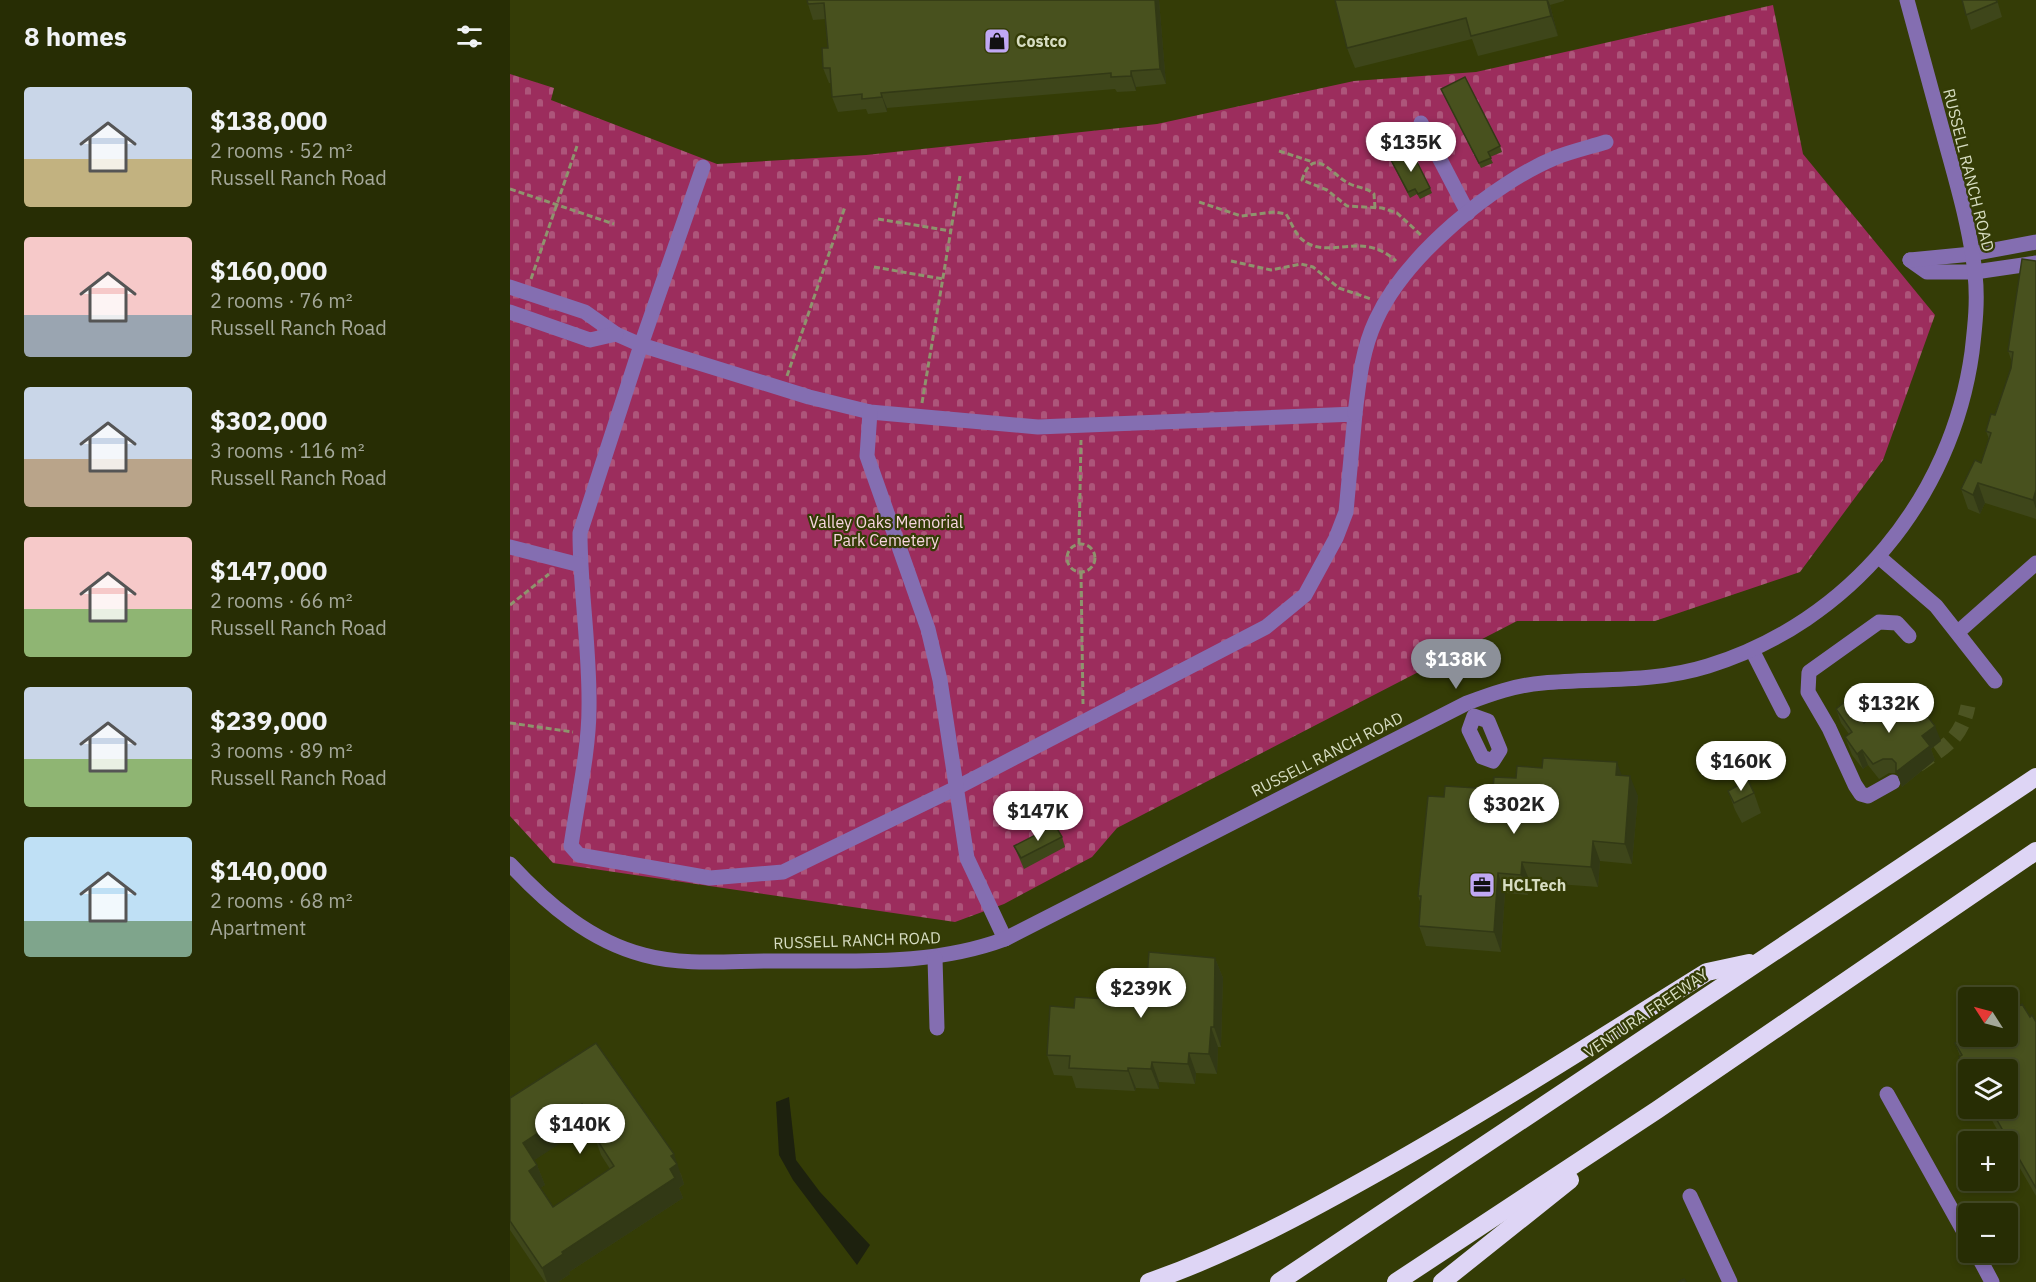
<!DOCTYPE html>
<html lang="en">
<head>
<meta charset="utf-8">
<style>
	:root { --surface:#272d04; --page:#333913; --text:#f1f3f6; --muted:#a4a89a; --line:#434926; --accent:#8c9099 }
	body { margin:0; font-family:"IBM Plex Sans",sans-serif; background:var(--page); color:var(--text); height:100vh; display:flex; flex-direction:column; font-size:22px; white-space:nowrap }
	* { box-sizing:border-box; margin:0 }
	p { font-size:20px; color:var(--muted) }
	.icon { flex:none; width:33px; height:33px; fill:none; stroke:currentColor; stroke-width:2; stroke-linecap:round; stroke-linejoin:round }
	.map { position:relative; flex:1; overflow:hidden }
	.side { display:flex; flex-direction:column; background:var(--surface); width:510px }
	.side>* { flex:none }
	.needle { width:39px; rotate:306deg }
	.buttons { position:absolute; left:1448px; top:987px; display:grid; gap:12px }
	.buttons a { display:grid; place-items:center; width:60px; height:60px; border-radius:6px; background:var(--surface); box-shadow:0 3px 9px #0003,0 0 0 2px var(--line); font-size:30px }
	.price { position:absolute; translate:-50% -51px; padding:0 14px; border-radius:21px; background:#fff; color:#222; font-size:20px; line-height:39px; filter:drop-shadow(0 2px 3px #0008) }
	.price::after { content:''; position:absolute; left:50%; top:36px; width:18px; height:14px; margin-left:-9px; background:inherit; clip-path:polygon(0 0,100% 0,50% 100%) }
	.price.active { background:var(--accent); color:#fff }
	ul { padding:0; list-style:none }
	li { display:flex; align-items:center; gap:18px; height:150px; padding:0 24px }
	li span { display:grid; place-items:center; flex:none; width:168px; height:120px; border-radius:6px; color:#555 }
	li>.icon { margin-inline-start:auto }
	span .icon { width:72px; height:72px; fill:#fffc; stroke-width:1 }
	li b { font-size:26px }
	h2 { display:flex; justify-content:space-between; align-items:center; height:72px; padding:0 24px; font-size:26px }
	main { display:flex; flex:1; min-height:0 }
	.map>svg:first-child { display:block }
	.cemetery { fill:url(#cemetery-stones) }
	.water { fill:#1d210e }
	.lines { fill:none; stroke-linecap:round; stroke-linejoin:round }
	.minor-tunnel { stroke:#4c5422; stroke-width:15; stroke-dasharray:15 8; stroke-linecap:butt }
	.path { stroke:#8e946d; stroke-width:3; stroke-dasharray:6 3; stroke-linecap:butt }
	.minor { stroke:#846eb1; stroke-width:15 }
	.highway { stroke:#ded5f5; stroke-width:18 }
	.wall { fill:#3e461a; fill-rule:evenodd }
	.shaded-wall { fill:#323915 }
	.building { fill:#48511e; stroke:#323915; stroke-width:1.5; fill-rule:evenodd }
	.labels { text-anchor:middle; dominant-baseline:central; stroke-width:4.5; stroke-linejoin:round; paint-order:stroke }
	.poi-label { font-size:16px; font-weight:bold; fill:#d7ddc2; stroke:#343c06; text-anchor:start }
	.street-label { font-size:16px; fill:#d7ddc2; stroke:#343c06 }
	.park-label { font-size:16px; fill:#f8d6e0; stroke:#343c06 }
</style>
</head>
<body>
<main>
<section class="side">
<h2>8 homes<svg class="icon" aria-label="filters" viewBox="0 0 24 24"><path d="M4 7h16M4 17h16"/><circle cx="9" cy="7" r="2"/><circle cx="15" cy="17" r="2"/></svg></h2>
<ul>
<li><span style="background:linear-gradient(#c9d6e8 60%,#c2b280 0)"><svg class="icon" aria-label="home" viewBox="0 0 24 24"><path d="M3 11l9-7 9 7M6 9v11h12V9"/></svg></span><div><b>$138,000</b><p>2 rooms · 52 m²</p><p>Russell Ranch Road</p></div></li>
<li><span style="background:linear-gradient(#f6c9c9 65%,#9aa5b1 0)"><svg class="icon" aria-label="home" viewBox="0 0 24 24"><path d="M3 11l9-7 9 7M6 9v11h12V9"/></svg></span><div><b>$160,000</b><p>2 rooms · 76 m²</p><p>Russell Ranch Road</p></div></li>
<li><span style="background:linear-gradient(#c9d6e8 60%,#b9a48a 0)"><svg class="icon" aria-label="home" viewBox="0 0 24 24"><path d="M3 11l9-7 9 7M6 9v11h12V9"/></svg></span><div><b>$302,000</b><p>3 rooms · 116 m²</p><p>Russell Ranch Road</p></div></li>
<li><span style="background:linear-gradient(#f6c9c9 60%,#8fb573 0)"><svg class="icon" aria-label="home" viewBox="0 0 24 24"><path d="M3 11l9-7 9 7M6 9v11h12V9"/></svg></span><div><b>$147,000</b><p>2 rooms · 66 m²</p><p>Russell Ranch Road</p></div></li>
<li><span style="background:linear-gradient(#c9d6e8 60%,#8fb573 0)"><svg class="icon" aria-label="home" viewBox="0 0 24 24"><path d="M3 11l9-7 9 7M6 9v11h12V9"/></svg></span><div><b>$239,000</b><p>3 rooms · 89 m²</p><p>Russell Ranch Road</p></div></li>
<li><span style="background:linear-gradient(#bfe0f5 70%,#7fa58c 0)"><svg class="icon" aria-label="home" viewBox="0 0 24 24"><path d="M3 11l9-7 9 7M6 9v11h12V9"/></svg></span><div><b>$140,000</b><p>2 rooms · 68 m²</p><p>Apartment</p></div></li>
</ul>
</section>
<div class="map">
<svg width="1526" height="1282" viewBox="0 0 1526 1282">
	<defs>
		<pattern id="cemetery-stones" width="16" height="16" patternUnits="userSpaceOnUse" patternTransform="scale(1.5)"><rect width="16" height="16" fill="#9c2d5d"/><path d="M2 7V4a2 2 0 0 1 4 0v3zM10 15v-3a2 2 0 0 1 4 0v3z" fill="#ad557a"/></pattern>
	</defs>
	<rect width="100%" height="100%" fill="#343c06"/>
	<path class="cemetery" d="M 1263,5 L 1293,154 L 1425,315 L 1373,460 L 1290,572 L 1145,621 L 1007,621 L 607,828 L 582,857 L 494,904 L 445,922 L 43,863 L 0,816 L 0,74 L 44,88 L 41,100 L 207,164 L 356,155 L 647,124 L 844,81 L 966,72 Z"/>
	<path class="water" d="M 279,1097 L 286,1160 L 310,1192 L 360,1245 L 347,1265 L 283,1180 L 269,1155 L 266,1102 Z"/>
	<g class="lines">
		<path class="minor-tunnel" d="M 1408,765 C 1434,747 1451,740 1458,706"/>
		<g class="path">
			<path d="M 769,151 L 803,162"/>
			<path d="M 0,189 L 104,224"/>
			<path d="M 689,202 L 731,216 L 765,212 L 776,214 C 782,223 785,235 794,241 C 820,260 852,230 886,261"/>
			<path d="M 865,208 L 864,194 C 856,187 847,188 838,183 C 821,174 804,144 792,180 L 817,190 L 837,206 L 872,208 L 887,213 L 911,235"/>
			<path d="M 368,219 L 441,231"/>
			<path d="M 721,261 L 761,270 L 791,264 L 803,267 L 829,288 L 861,299"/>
			<path d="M 364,267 L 433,279"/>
			<path d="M 21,279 L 67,146"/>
			<path d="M 277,376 L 335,207"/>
			<path d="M 412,403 L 450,176"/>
			<circle cx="571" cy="558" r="14"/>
			<path d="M 569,544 L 571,440"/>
			<path d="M 571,573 L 573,704"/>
			<path d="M 0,605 L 39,574"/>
			<path d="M 0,723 L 63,732"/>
		</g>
		<g class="minor">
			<path d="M 911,123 L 958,213"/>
			<path d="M 1400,260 L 1417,272 L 1465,272 L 1526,263"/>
			<path d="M 1400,260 L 1462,254 L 1526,242"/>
			<path d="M 0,287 L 75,312 L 106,334 L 131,345 L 299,397 L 360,412 L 528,427 L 845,414 L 836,512 L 826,538 L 795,595 L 756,627 L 446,788 L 273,872 L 200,878 L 69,855 L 61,846 C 67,803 79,751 79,708 C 80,649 70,591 70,533 L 131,345 L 193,167"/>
			<path d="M 0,312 L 80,340 L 106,334"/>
			<path d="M 360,412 L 357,456 L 418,629 L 430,680 L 457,858 L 495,939"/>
			<path d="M 845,414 C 849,381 852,350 866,320 C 895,256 983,183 1047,157 C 1063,151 1080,147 1096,142"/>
			<path d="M 0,547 L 70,565"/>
			<path d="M 1369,557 L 1426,606 L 1485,681"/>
			<path d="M 1448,632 L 1526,563"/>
			<path d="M 1242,650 L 1273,711"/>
			<path d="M 964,716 L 978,721 L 990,750 L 983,761 L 972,757 L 959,730 Z"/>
			<path d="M 1383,782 L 1358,796 L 1351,794 L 1345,785 L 1319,728 L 1298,692 L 1299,672 L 1369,622 L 1387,623 L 1399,636"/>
			<path d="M 0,864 C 37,904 80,941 134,955 C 174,966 219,961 261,961 C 340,960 420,967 495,939 L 957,703 C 981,694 1006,685 1033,683 C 1089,678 1143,683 1198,666 C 1340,622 1442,498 1462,352 C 1465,326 1468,300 1465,274 C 1461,233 1449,191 1438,151 C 1424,101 1411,50 1397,0"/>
			<path d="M 425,958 L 427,1028"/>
			<path d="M 1377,1094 L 1458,1239"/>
			<path d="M 1180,1196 L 1220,1282"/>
			<path d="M 1466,1252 L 1482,1282"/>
		</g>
		<g class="highway">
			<path d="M 639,1282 C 724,1252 794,1214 872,1170 C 982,1108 1089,1039 1197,972 L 1239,963"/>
			<path d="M 769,1282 L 1526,777"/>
			<path d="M 886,1282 L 1147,1110 L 1526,851"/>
			<path d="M 932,1282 L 1060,1180"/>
		</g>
	</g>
	<g class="wall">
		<path d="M 297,0 L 649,0 L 656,84 L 626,87 L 626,91 L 607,92 L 605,89 L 377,108 L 377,112 L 358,114 L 356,109 L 328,112 L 322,97 L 321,83 L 319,83 L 313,68 L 318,48 L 316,19 L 303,20 L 298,4 Z"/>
		<path d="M 825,0 L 1054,0 L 1054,1 L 1040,5 L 1048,36 L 968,56 L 962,39 L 845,68 L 837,48 Z"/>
		<path d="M 1452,0 L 1487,0 L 1492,17 L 1461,30 Z"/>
		<path d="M 931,89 L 990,146 L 992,152 L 980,157 L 983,163 L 971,168 Z"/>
		<path d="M 881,160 L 920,188 L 922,193 L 910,199 L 907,194 L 900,198 Z"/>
		<path d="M 1526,261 L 1526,519 L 1475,503 L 1470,514 L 1458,509 L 1451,489 L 1471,463 L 1479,439 L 1476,431 L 1485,415 L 1501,368 L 1502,362 L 1498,351 Z"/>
		<path d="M 1326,709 L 1354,723 L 1374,723 L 1431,741 L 1421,749 L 1425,760 L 1392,787 L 1387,773 L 1379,773 L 1369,779 L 1358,765 L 1353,769 L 1342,755 L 1335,737 L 1339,734 L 1331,723 Z"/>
		<path d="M 1112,776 L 1128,796 L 1122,864 L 1090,861 L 1088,887 L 1020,882 L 1018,895 L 995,893 L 991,952 L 916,946 L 909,926 L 911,904 L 908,896 L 934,797 L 983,789 L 1006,778 Z"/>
		<path d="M 1218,791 L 1244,793 L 1251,813 L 1232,823 L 1225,810 Z"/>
		<path d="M 552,837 L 555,847 L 514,869 L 504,846 Z"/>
		<path d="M 705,958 L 713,978 L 711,1047 L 708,1047 L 707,1074 L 686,1073 L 685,1084 L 649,1082 L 649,1089 L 626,1088 L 625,1091 L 566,1088 L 562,1076 L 544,1075 L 537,1055 L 564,1008 L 613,1000 Z"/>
		<path d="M 1501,1011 L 1520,1017 L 1526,1022 L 1526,1196 L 1497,1146 L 1497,1142 L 1494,1142 L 1475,1108 L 1497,1108 L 1458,1070 L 1458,1079 L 1449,1057 L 1450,1056 L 1445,1043 Z"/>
		<path d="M 86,1043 L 171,1174 L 174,1184 L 169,1188 L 173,1198 L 59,1272 L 60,1274 L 48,1282 L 35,1282 L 0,1230 L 0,1098 ZM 80,1124 L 86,1134 L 84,1135 L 91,1155 L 100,1169 L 43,1207 L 30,1188 L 35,1185 L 27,1165 L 24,1160 Z"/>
	</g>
	<g class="shaded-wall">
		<path d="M 645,0 L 649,0 L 656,84 L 650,69 Z"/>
		<path d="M 1037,0 L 1038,0 L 1040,5 L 1048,36 L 1041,16 Z"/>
		<path d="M 621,71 L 626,87 L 626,91 L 621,76 Z"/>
		<path d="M 371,93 L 377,108 L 377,112 L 372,97 Z"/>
		<path d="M 1468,483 L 1475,503 L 1470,514 L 1463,495 Z"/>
		<path d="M 1526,490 L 1526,509 L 1523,500 Z"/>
		<path d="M 1425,726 L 1431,741 L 1421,749 L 1425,760 L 1392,787 L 1386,772 L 1412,736 Z"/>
		<path d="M 1352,750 L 1358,765 L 1353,769 L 1347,754 Z"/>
		<path d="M 1107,762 L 1114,782 L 1106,775 Z"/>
		<path d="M 1120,776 L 1128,796 L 1122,864 L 1115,844 Z"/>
		<path d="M 1083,841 L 1090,861 L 1088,887 L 1081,867 Z"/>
		<path d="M 1012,862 L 1020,882 L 1018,895 L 1011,875 Z"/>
		<path d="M 988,873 L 995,893 L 991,952 L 984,932 Z"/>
		<path d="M 705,958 L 713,978 L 711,1047 L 704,1027 Z"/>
		<path d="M 701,1027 L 708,1047 L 707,1074 L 699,1054 Z"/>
		<path d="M 679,1053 L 686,1073 L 685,1084 L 678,1064 Z"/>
		<path d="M 642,1062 L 649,1082 L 649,1089 L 641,1069 Z"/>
		<path d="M 618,1068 L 626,1088 L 625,1091 L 618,1071 Z"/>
		<path d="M 72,1104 L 80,1124 L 20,1163 L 13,1143 Z"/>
		<path d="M 164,1154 L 174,1184 L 169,1188 L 173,1198 L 59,1272 L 60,1274 L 48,1282 L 37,1282 L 32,1268 L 160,1169 L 161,1156 Z"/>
		<path d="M 27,1165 L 35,1185 L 26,1191 L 19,1171 Z"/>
	</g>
	<g class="building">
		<path d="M 297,0 L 645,0 L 650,69 L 621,71 L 621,76 L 601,77 L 601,73 L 371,93 L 372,97 L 352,99 L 352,94 L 322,97 L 320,68 L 313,68 L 312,48 L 318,48 L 314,3 L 298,4 Z"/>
		<path d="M 825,0 L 1037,0 L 1041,16 L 961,36 L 956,18 L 837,48 Z"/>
		<path d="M 1452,0 L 1486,0 L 1487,2 L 1456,15 Z"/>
		<path d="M 955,77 L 990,146 L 978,152 L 981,158 L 969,163 L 931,89 Z"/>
		<path d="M 901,150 L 920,188 L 908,194 L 905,189 L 898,192 L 881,160 Z"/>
		<path d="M 1512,259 L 1526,261 L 1526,490 L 1523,500 L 1468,483 L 1463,495 L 1451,489 L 1465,460 L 1471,463 L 1481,433 L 1476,431 L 1481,414 L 1485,415 L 1501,368 L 1503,352 L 1498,351 Z"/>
		<path d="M 1404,699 L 1425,726 L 1412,736 L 1420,746 L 1386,772 L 1386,763 L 1382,759 L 1373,759 L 1363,764 L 1352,750 L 1347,754 L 1335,737 L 1342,732 L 1326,709 L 1337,700 L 1354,723 L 1366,713 L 1374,723 Z"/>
		<path d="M 1033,758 L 1107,762 L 1106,775 L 1120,776 L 1115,844 L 1083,841 L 1081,867 L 1012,862 L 1011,875 L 988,873 L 984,932 L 909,926 L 911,896 L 908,896 L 918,796 L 934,797 L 935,786 L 983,789 L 984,777 L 1006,778 L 1007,766 L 1032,768 Z"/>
		<path d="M 1238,780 L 1244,793 L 1224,803 L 1218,791 Z"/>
		<path d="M 545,825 L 552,837 L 511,858 L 504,846 Z"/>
		<path d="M 639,952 L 705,958 L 704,1027 L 701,1027 L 699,1054 L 679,1053 L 678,1064 L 642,1062 L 641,1069 L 618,1068 L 618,1071 L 559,1068 L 560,1056 L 537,1055 L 540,1006 L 564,1008 L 565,997 L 613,1000 L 614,987 L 636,989 Z"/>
		<path d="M 1512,1004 L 1520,1017 L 1522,1015 L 1526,1022 L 1526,1188 L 1480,1108 L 1497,1108 L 1497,1070 L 1458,1070 L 1458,1072 L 1449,1057 L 1452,1055 L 1445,1043 L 1458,1035 L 1458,1036 L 1497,1036 L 1497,1010 L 1500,1009 L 1501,1011 Z"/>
		<path d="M 86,1043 L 164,1154 L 161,1156 L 167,1164 L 160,1169 L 165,1178 L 52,1252 L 53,1254 L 32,1268 L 0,1221 L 0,1098 ZM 72,1104 L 90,1131 L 84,1135 L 104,1166 L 43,1207 L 19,1171 L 27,1165 L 13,1143 Z"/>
		<path d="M 1174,1279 L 1176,1282 L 1168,1282 Z"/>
	</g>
	<defs>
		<symbol id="shop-square" viewBox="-11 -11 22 22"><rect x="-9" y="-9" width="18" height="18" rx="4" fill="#c0a8f4" stroke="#343c06"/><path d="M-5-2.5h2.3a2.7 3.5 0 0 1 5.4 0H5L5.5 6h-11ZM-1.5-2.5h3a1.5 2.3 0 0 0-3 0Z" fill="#111"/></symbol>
		<symbol id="office-square" viewBox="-11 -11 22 22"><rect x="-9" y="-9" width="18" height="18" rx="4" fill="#c0a8f4" stroke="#343c06"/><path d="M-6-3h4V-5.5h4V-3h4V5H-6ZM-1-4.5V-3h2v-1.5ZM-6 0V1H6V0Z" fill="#111"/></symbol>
	</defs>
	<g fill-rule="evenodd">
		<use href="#shop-square" x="472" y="26" width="30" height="30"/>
		<use href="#office-square" x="957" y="870" width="30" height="30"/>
	</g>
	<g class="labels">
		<g class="poi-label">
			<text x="506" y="41">Costco</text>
			<text x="992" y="885">HCLTech</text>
		</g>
		<g class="street-label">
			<text transform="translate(1459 170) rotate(76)">RUSSELL RANCH ROAD</text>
			<text transform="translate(817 754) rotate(-27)">RUSSELL RANCH ROAD</text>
			<text transform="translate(347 940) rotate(-2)">RUSSELL RANCH ROAD</text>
			<text transform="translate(1136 1013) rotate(-34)">VENTURA FREEWAY</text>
		</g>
		<g class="park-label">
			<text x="376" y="522">Valley Oaks Memorial<tspan x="376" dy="18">Park Cemetery</tspan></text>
		</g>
	</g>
</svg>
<div class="buttons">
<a><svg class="needle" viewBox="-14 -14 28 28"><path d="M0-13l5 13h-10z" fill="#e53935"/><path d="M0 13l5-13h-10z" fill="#a4a89a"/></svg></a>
<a><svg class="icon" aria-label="layers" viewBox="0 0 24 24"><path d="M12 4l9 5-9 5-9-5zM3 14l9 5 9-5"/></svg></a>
<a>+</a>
<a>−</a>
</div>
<b class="price" style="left:901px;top:173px">$135K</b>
<b class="price active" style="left:946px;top:690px">$138K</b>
<b class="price" style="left:1379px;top:734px">$132K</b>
<b class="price" style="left:1231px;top:792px">$160K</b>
<b class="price" style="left:1004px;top:835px">$302K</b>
<b class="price" style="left:528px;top:842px">$147K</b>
<b class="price" style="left:631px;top:1019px">$239K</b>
<b class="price" style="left:70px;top:1155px">$140K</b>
</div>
</main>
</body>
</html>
